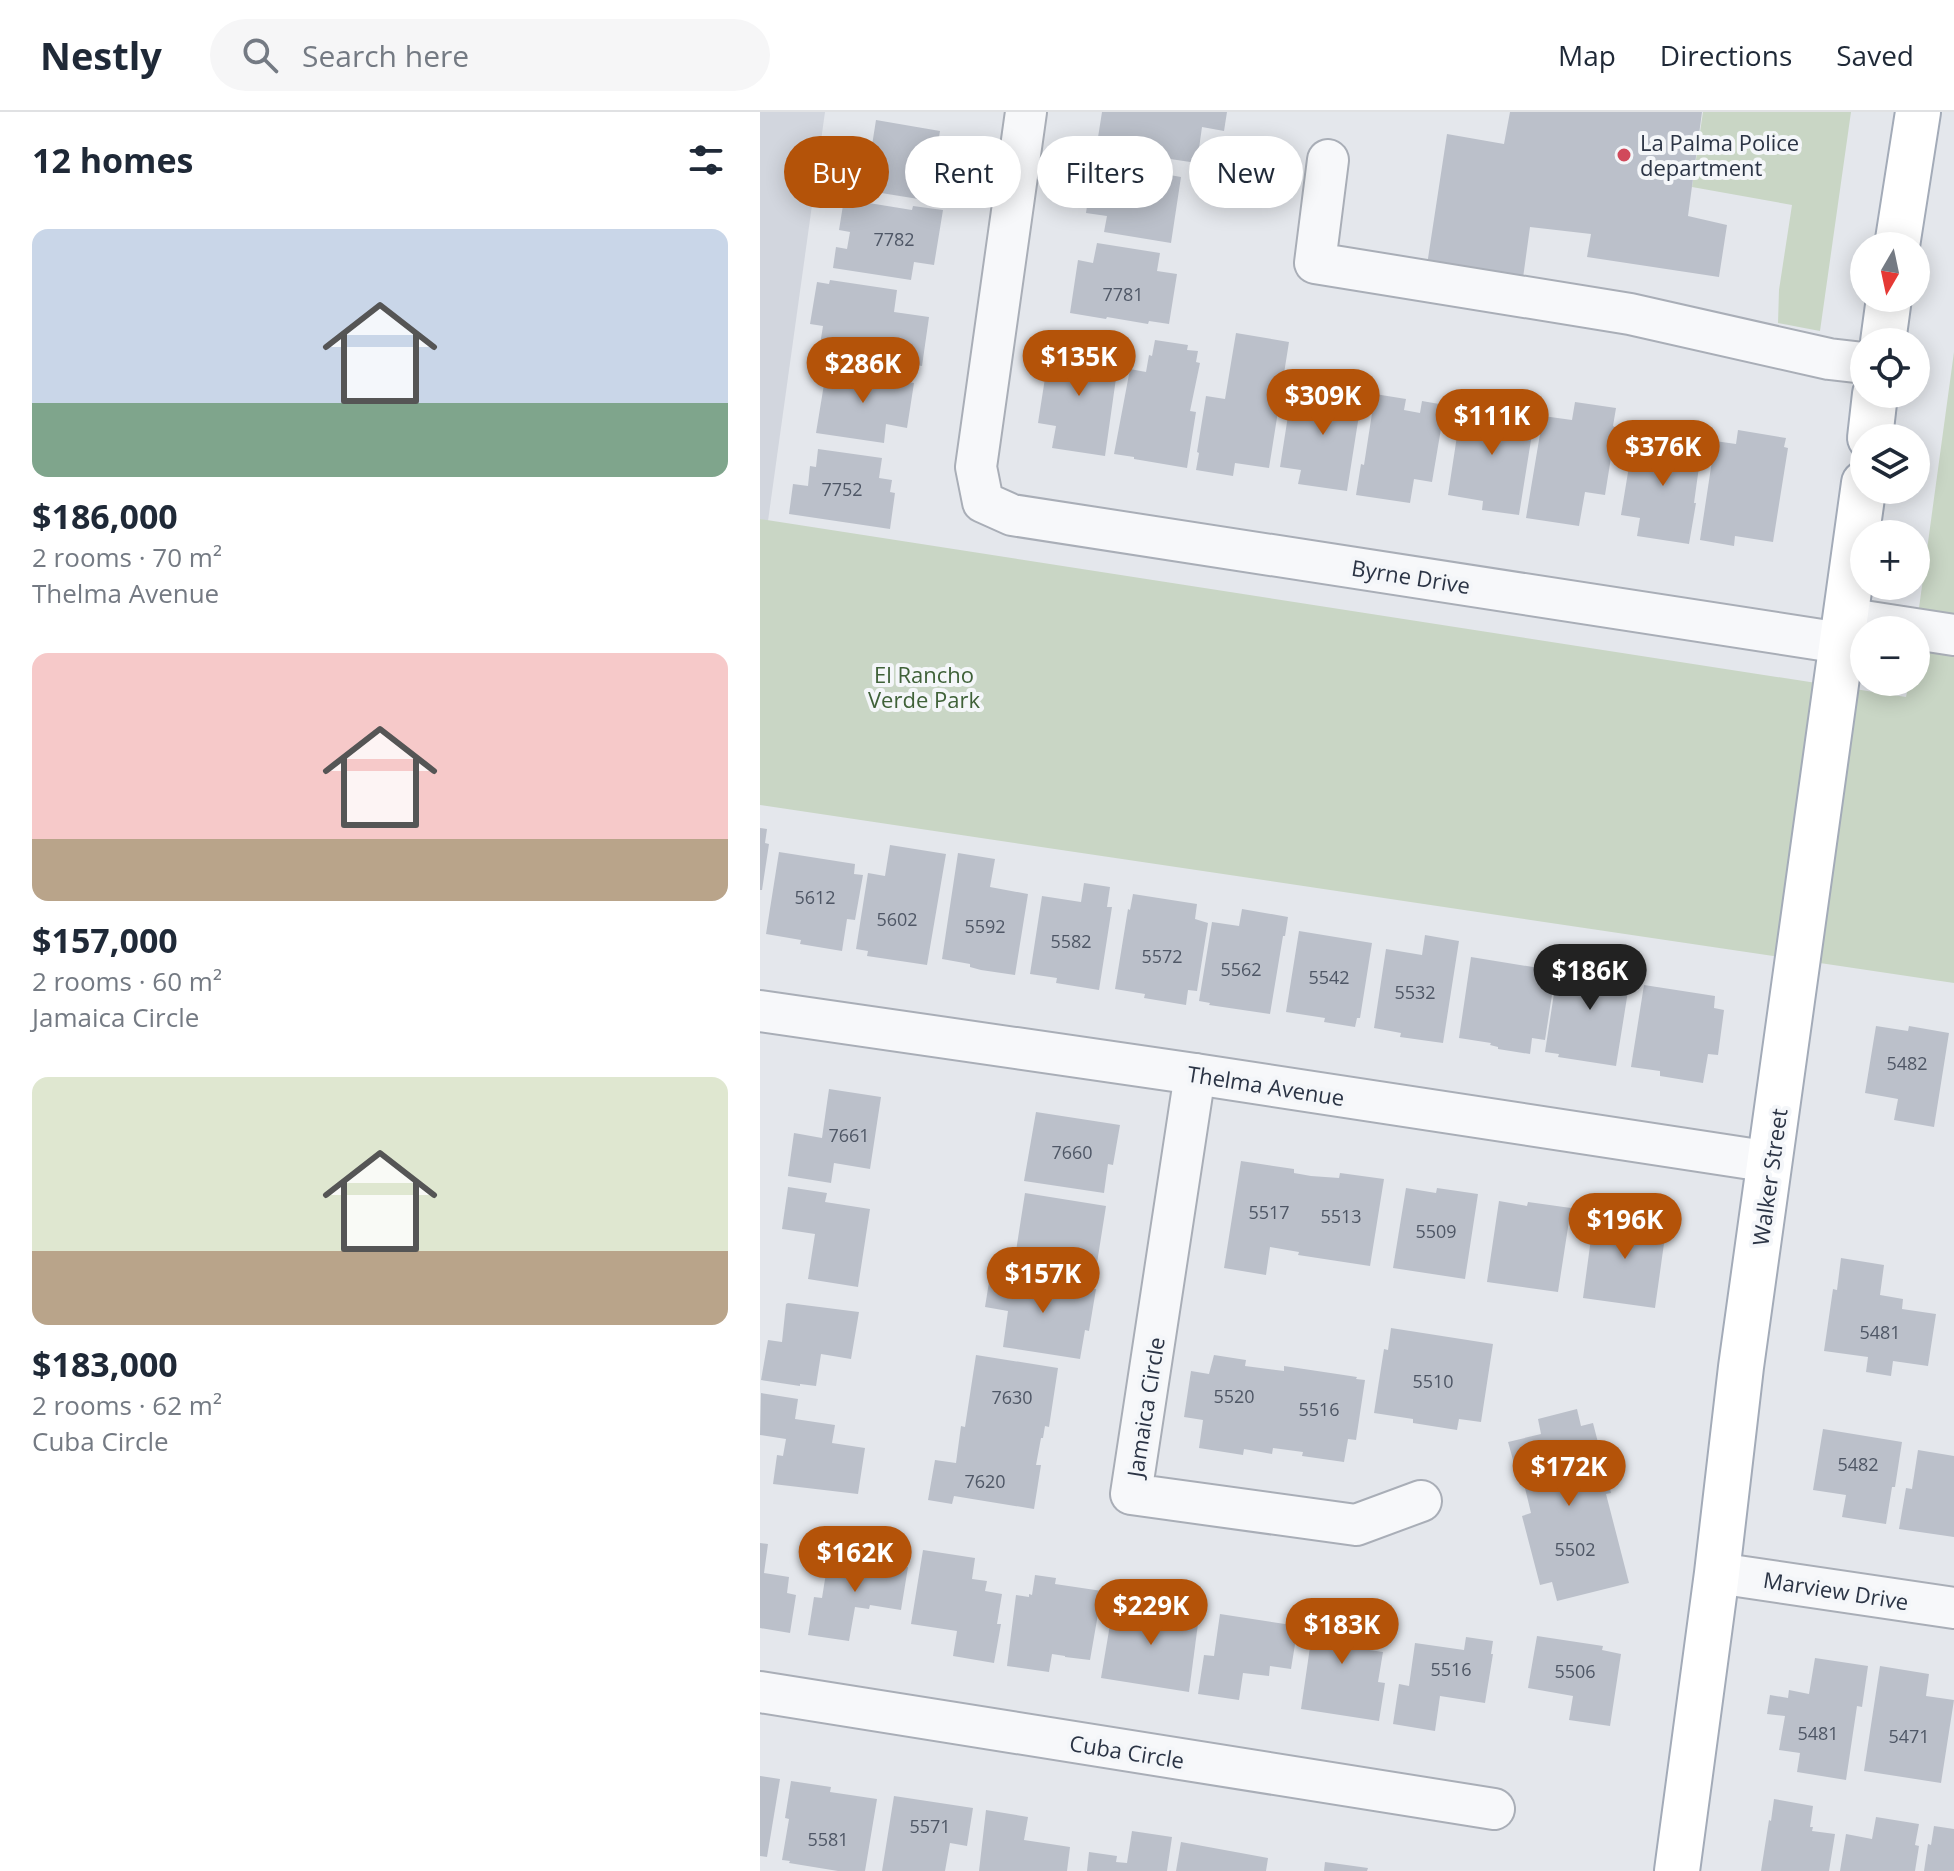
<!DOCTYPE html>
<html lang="en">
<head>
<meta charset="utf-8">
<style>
	:root { --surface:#fff; --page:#f6f6f7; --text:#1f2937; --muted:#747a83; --line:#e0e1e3; --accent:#b45309 }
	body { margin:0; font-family:"Open Sans",sans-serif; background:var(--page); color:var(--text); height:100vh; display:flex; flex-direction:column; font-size:30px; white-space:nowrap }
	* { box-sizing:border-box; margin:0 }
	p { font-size:26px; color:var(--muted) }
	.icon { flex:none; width:44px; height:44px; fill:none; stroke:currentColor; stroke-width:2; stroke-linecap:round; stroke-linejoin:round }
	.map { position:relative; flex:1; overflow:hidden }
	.side { display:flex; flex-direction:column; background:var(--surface); width:760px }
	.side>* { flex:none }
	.guide { position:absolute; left:24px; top:24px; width:760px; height:72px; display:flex; gap:16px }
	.needle { width:52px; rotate:189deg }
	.fabs { position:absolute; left:1090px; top:120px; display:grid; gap:16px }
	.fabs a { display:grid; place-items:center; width:80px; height:80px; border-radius:50%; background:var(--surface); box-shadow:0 4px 20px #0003; font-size:40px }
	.price { position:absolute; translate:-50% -68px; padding:0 18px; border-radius:28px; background:var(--accent); color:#fff; font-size:26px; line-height:52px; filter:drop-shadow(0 2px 4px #0008) }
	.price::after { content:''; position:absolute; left:50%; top:48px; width:24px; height:18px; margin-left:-12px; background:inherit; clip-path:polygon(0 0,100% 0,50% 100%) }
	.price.selected { background:#222; color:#fff }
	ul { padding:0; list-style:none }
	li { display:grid; align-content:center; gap:16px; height:424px; padding:0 32px }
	li span { display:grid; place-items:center; height:248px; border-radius:16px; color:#555 }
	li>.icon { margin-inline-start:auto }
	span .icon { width:144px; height:144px; fill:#fffc; stroke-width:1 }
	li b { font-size:34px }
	h2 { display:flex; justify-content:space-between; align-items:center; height:96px; padding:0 32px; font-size:34px }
	.pill { padding:0 28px; border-radius:36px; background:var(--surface); box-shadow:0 4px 20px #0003; font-size:28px; line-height:72px }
	.pill.selected { background:var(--accent); color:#fff }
	header { display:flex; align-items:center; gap:48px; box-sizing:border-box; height:112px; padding:0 40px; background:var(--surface); border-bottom:2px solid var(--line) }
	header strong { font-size:38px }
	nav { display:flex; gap:44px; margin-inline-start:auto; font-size:28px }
	.search { width:560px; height:72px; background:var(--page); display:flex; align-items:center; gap:20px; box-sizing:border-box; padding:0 28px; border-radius:44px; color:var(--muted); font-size:30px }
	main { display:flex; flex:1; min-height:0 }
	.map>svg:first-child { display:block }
	.built { fill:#d2d6de }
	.green { fill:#c9d6c5 }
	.building { fill:#bbc0ca }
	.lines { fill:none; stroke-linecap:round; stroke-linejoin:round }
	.minor-casing { stroke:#a9aeb7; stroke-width:44 }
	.major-casing { stroke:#a3abb8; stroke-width:48 }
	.minor { stroke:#f7f8fa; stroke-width:40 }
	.major { stroke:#fff; stroke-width:44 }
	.poi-dot { fill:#d1495b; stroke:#f4f6f9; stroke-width:3 }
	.labels { text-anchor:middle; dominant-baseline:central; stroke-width:8; stroke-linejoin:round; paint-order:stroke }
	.number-label { font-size:18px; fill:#4f5766 }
	.poi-label { font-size:22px; fill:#2b3445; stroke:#f4f6f9; text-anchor:start }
	.street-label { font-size:22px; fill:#2b3445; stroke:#f4f6f9 }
	.park-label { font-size:22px; fill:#3f6138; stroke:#f4f6f9 }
</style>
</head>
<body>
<header>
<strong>Nestly</strong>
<div class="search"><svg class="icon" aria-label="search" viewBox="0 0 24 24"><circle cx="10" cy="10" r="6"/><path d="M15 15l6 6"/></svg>Search here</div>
<nav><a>Map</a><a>Directions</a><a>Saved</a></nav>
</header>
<main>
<section class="side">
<h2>12 homes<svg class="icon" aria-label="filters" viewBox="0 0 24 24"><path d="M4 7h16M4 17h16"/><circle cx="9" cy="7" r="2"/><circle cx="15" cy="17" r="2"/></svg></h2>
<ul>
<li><span style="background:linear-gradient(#c9d6e8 70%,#7fa58c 0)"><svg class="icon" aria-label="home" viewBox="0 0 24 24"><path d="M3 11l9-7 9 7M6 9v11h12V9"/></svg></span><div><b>$186,000</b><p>2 rooms · 70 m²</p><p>Thelma Avenue</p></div></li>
<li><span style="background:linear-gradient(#f6c9c9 75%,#b9a48a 0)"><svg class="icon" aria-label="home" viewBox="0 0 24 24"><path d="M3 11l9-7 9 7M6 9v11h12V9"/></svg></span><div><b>$157,000</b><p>2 rooms · 60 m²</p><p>Jamaica Circle</p></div></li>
<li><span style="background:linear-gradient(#dfe7d0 70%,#b9a48a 0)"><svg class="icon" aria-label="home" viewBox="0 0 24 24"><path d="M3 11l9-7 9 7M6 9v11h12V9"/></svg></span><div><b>$183,000</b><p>2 rooms · 62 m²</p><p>Cuba Circle</p></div></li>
</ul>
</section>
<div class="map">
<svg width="1194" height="1759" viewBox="0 0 1194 1759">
	<rect width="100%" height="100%" fill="#e4e7ec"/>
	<path class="built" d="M 0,0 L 65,0 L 8,409 L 0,407 Z"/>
	<g class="green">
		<path d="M 943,0 L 1091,0 L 1060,219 L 1018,211 L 1019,178 L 1032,93 L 932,75 Z"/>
		<path d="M 1194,240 L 1194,871 L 0,693 L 0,407 L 1146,585 L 1149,570 L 1156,570 L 1156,518 Z"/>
	</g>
	<g class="building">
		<path d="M 342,0 L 467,0 L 464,19 L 442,15 L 437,51 L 377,42 L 376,45 L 336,38 Z"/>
		<path d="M 750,0 L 942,0 L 928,104 L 967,113 L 959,165 L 827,145 L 831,122 L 770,115 L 763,166 L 667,153 L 687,22 L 744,32 Z"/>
		<path d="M 116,8 L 180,19 L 177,38 L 191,40 L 183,91 L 78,74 L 83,42 L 110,46 Z"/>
		<path d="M 334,46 L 388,54 L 387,59 L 421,65 L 411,131 L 344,120 L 347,104 L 326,101 Z"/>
		<path d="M 84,87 L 152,98 L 153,94 L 183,98 L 174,153 L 154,150 L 151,168 L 73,156 L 76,135 L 87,137 L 90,120 L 79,118 Z"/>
		<path d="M 337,131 L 400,141 L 397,159 L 417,162 L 409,212 L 389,209 L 388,212 L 347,205 L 346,207 L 310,201 L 318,148 L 333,151 Z"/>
		<path d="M 70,168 L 137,178 L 134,200 L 169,205 L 162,254 L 59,239 L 63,214 L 50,212 L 57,170 L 69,172 Z"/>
		<path d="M 476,221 L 529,230 L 509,356 L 475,351 L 473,364 L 436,358 L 439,341 L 437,340 L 446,284 L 465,287 Z"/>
		<path d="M 395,228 L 428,233 L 427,238 L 438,239 L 436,250 L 440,251 L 430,299 L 436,300 L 427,356 L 374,347 L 374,345 L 354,342 L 370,257 L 386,260 L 389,243 L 392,244 Z"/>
		<path d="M 310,232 L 332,235 L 331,241 L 359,245 L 345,344 L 292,336 L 296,314 L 278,311 L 290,234 L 310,237 Z"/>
		<path d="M 67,254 L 126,263 L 125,266 L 154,271 L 147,316 L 126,312 L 124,331 L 56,321 Z"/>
		<path d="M 553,271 L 601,279 L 597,303 L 599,303 L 587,379 L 538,372 L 541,358 L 520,355 L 530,291 L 549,294 Z"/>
		<path d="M 615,282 L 646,287 L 644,298 L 660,301 L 662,289 L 685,293 L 672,370 L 654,367 L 650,391 L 596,383 L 601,352 L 604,353 Z"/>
		<path d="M 815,290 L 856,296 L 853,314 L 858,317 L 856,334 L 853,333 L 845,383 L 825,380 L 819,414 L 766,406 L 783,304 L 812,308 Z"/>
		<path d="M 702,291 L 775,303 L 759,403 L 722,398 L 723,389 L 688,383 Z"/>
		<path d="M 978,318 L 1026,326 L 1024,335 L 1028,336 L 1013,430 L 975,424 L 974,434 L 940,428 L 955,329 L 976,332 Z"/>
		<path d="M 876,323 L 942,333 L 934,391 L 936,391 L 929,432 L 877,424 L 880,406 L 861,403 L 871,342 L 873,343 Z"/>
		<path d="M 58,337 L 122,346 L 119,366 L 132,368 L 130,380 L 135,381 L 130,417 L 29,402 L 33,372 L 48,374 L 50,354 L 56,355 Z"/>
		<path d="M 0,716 L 7,717 L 5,731 L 9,732 L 2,778 L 0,778 Z"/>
		<path d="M 130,733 L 186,742 L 167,853 L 107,844 L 108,839 L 96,837 L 108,761 L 125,764 Z"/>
		<path d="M 19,740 L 95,752 L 94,762 L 103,763 L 95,808 L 87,807 L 82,839 L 40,832 L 41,828 L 6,822 Z"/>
		<path d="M 198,741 L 235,747 L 230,775 L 268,782 L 255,863 L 221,858 L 210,855 L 210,852 L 182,847 Z"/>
		<path d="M 324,771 L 350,775 L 347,795 L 352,795 L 339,878 L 296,871 L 297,866 L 270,862 L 282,784 L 321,790 Z"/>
		<path d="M 373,782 L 437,792 L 435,807 L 448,811 L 437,879 L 428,878 L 426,893 L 384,886 L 385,882 L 355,877 L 368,797 L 370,798 Z"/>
		<path d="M 482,797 L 528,805 L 525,824 L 523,824 L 510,902 L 449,893 L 450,891 L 439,889 L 452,810 L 479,814 Z"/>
		<path d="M 539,819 L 612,831 L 600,906 L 597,906 L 595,915 L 564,910 L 565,906 L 526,900 Z"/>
		<path d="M 665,823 L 699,829 L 683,931 L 640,925 L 641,921 L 614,916 L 626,837 L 662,843 Z"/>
		<path d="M 782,841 L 798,844 L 785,928 L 772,926 L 770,942 L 738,937 L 738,935 L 730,933 L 731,931 L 699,926 L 711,845 L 779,856 Z"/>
		<path d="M 830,842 L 873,848 L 856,954 L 798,945 L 799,942 L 785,940 L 797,862 L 826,867 Z"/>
		<path d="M 884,873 L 955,884 L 954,896 L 964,898 L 958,943 L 948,942 L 943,971 L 900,964 L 900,959 L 871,955 Z"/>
		<path d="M 1116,914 L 1148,919 L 1149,914 L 1189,921 L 1174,1015 L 1134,1008 L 1138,987 L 1105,981 Z"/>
		<path d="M 69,977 L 121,985 L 110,1057 L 74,1051 L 71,1071 L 28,1064 L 34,1021 L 62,1026 Z"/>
		<path d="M 276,1000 L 360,1013 L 353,1053 L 348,1052 L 344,1081 L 264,1069 Z"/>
		<path d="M 481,1049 L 534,1057 L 534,1061 L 551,1064 L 579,1066 L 580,1061 L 624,1067 L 610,1154 L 538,1143 L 539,1140 L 510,1135 L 506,1163 L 464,1156 Z"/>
		<path d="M 28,1075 L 67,1081 L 65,1090 L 110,1097 L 98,1175 L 48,1167 L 55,1122 L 22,1117 Z"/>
		<path d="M 646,1076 L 676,1081 L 677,1076 L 718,1082 L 705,1167 L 633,1156 Z"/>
		<path d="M 265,1081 L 346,1094 L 337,1151 L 333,1150 L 331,1165 L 254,1152 Z"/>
		<path d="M 739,1089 L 767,1094 L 768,1090 L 811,1096 L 798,1180 L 727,1170 Z"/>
		<path d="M 834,1104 L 863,1108 L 863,1104 L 907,1110 L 895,1196 L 823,1186 Z"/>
		<path d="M 1081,1146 L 1124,1153 L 1120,1183 L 1143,1187 L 1142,1197 L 1176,1202 L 1168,1254 L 1133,1249 L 1131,1264 L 1106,1260 L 1108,1245 L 1064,1239 L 1073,1177 L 1077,1178 Z"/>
		<path d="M 230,1164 L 316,1176 L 316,1174 L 336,1177 L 329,1219 L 325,1218 L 320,1247 L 243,1235 L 248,1199 L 225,1195 Z"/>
		<path d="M 28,1191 L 99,1200 L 91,1247 L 61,1242 L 56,1274 L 40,1272 L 40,1274 L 1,1268 L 8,1228 L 22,1230 L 26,1192 Z"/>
		<path d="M 631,1216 L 733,1232 L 721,1310 L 699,1307 L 697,1318 L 653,1311 L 653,1307 L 614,1301 L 624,1237 L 628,1238 Z"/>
		<path d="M 216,1243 L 298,1256 L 289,1315 L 285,1314 L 283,1326 L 281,1326 L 276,1353 L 281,1353 L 274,1397 L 194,1384 L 192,1392 L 168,1388 L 175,1348 L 196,1351 L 201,1314 L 205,1315 Z"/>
		<path d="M 454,1243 L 486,1248 L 485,1254 L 524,1259 L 524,1254 L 597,1265 L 596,1267 L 605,1268 L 596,1328 L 588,1327 L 584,1350 L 542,1344 L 543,1340 L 513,1336 L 512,1342 L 484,1337 L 483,1343 L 439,1336 L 443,1308 L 424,1305 L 431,1259 L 449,1262 Z"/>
		<path d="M 1,1281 L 38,1287 L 35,1307 L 75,1313 L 72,1331 L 105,1336 L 98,1382 L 13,1372 L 17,1343 L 23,1344 L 26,1327 L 0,1323 Z"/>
		<path d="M 817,1297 L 821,1314 L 833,1311 L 851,1381 L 846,1382 L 869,1471 L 797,1489 L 792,1470 L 780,1473 L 762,1404 L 771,1401 L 764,1372 L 760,1373 L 748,1330 L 781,1322 L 778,1307 Z"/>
		<path d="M 1063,1317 L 1142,1330 L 1135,1375 L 1132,1375 L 1126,1412 L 1082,1405 L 1086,1383 L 1053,1378 Z"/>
		<path d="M 1158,1338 L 1194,1344 L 1194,1425 L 1139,1417 L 1146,1376 L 1152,1377 Z"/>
		<path d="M 0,1431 L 8,1432 L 4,1461 L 29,1465 L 27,1481 L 36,1483 L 30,1521 L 0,1516 Z"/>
		<path d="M 163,1438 L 215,1446 L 212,1467 L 227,1469 L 225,1479 L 242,1482 L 237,1512 L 241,1512 L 234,1551 L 193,1544 L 197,1519 L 151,1512 Z"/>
		<path d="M 69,1442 L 148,1455 L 141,1498 L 110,1493 L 109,1497 L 95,1495 L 89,1529 L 48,1523 L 54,1485 L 62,1486 Z"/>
		<path d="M 275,1463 L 296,1466 L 295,1472 L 342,1479 L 330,1548 L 305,1545 L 305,1544 L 292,1542 L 289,1560 L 247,1554 L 256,1483 L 269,1485 L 269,1482 L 272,1483 Z"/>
		<path d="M 557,1487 L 583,1491 L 582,1495 L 597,1497 L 602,1503 L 596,1536 L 623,1540 L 618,1570 L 625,1571 L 619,1609 L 541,1597 Z"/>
		<path d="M 354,1489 L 439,1504 L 429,1580 L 341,1566 Z"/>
		<path d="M 460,1502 L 538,1514 L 531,1557 L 510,1554 L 509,1564 L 483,1561 L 479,1588 L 438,1582 L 444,1543 L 454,1544 Z"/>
		<path d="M 777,1524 L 843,1534 L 842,1538 L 861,1542 L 850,1614 L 809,1608 L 813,1584 L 768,1576 Z"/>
		<path d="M 706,1525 L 733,1529 L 731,1542 L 733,1542 L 725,1591 L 680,1584 L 675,1619 L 633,1612 L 639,1572 L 649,1574 L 655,1531 L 704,1538 Z"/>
		<path d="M 1055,1546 L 1108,1554 L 1102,1595 L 1097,1594 L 1086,1668 L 1037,1660 L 1040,1641 L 1019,1638 L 1025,1604 L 1007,1602 L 1010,1583 L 1028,1586 L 1029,1578 L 1049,1582 Z"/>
		<path d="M 1120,1554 L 1169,1562 L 1166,1584 L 1194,1588 L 1181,1671 L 1104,1659 Z"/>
		<path d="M 0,1664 L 20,1667 L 7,1745 L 0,1744 Z"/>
		<path d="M 31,1669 L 71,1675 L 70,1680 L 117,1687 L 105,1759 L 78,1759 L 29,1751 L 30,1749 L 22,1748 L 29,1707 L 25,1706 Z"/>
		<path d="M 134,1684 L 213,1696 L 207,1734 L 190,1731 L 185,1759 L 122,1759 Z"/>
		<path d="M 1014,1687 L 1053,1694 L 1050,1715 L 1053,1715 L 1052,1719 L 1075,1722 L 1069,1759 L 1001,1759 L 1009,1708 L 1011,1709 Z"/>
		<path d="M 226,1698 L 268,1705 L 264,1728 L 310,1735 L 307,1759 L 219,1759 Z"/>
		<path d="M 1116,1705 L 1159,1712 L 1155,1733 L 1159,1734 L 1155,1759 L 1080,1759 L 1086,1722 L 1112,1727 Z"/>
		<path d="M 1174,1714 L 1194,1717 L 1194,1759 L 1164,1759 L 1168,1732 L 1171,1733 Z"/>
		<path d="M 372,1719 L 412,1725 L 407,1759 L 327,1759 L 329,1740 L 357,1744 L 356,1750 L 367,1751 Z"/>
		<path d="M 421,1730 L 508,1746 L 506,1759 L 416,1759 Z"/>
		<path d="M 565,1750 L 608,1756 L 607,1759 L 564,1759 Z"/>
	</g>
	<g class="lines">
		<defs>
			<g id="minor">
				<path d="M 266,0 L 216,355 L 223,390 L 252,403 L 1081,531"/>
				<path d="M 568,48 L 555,151 L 870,202 L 1069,247 L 1104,251"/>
				<path d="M 1084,506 L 1194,523"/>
				<path d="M 0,899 L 435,962 L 1011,1050"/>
				<path d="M 435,962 L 371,1382 L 596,1413 L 661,1389"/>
				<path d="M 957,1461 L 1194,1496"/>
				<path d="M 0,1580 L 734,1697"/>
			</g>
			<g id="major">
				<path d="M 1137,134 L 1158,0"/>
				<path d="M 1123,230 L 1129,186"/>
				<path d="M 1110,326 L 1115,282"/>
				<path d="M 917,1759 L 957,1461 L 981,1255 L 1104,371"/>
			</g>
		</defs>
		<use href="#minor" class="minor-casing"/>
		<use href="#major" class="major-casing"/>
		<use href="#minor" class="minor"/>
		<use href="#major" class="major"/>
	</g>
	<circle class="poi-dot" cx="864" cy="43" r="8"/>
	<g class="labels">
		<g class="number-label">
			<text x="134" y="127">7782</text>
			<text x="363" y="182">7781</text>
			<text x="82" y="377">7752</text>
			<text x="55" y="785">5612</text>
			<text x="137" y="807">5602</text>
			<text x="225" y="814">5592</text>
			<text x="311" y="829">5582</text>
			<text x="402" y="844">5572</text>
			<text x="481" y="857">5562</text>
			<text x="569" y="865">5542</text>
			<text x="655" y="880">5532</text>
			<text x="1147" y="951">5482</text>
			<text x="89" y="1023">7661</text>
			<text x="312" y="1040">7660</text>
			<text x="509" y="1100">5517</text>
			<text x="581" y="1104">5513</text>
			<text x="676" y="1119">5509</text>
			<text x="1120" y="1220">5481</text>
			<text x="673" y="1269">5510</text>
			<text x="474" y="1284">5520</text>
			<text x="252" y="1285">7630</text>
			<text x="559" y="1297">5516</text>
			<text x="1098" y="1352">5482</text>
			<text x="225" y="1369">7620</text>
			<text x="815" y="1437">5502</text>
			<text x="691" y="1557">5516</text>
			<text x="815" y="1559">5506</text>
			<text x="1058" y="1621">5481</text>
			<text x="1149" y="1624">5471</text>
			<text x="170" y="1714">5571</text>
			<text x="68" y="1727">5581</text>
		</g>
		<g class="poi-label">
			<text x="880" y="30">La Palma Police<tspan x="880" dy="25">department</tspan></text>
		</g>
		<g class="street-label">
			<text transform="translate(651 464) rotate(9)">Byrne Drive</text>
			<text transform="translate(506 973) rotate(9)">Thelma Avenue</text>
			<text transform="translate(1009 1065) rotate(-82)">Walker Street</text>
			<text transform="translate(385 1295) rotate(-81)">Jamaica Circle</text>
			<text transform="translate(1076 1478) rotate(9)">Marview Drive</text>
			<text transform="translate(367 1639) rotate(9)">Cuba Circle</text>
		</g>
		<g class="park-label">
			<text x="164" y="562">El Rancho<tspan x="164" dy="25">Verde Park</tspan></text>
		</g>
	</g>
</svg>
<div class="fabs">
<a><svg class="needle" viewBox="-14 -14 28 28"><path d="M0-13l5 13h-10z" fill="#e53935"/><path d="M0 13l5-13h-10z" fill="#747a83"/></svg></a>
<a><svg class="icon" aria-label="locate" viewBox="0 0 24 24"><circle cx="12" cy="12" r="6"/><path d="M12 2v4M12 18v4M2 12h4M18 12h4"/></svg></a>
<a><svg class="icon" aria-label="layers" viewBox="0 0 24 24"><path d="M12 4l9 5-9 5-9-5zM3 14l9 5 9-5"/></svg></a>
<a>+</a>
<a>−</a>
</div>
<b class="price" style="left:319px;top:286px">$135K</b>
<b class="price" style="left:103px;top:293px">$286K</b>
<b class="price" style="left:563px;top:325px">$309K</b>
<b class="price" style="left:732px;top:345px">$111K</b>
<b class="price" style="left:903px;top:376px">$376K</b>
<b class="price selected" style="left:830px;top:900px">$186K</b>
<b class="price" style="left:865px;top:1149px">$196K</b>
<b class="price" style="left:283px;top:1203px">$157K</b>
<b class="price" style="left:809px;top:1396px">$172K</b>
<b class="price" style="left:95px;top:1482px">$162K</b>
<b class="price" style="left:391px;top:1535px">$229K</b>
<b class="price" style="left:582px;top:1554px">$183K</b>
<div class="guide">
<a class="pill selected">Buy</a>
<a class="pill">Rent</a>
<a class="pill">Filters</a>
<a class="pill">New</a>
</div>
</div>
</main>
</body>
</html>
